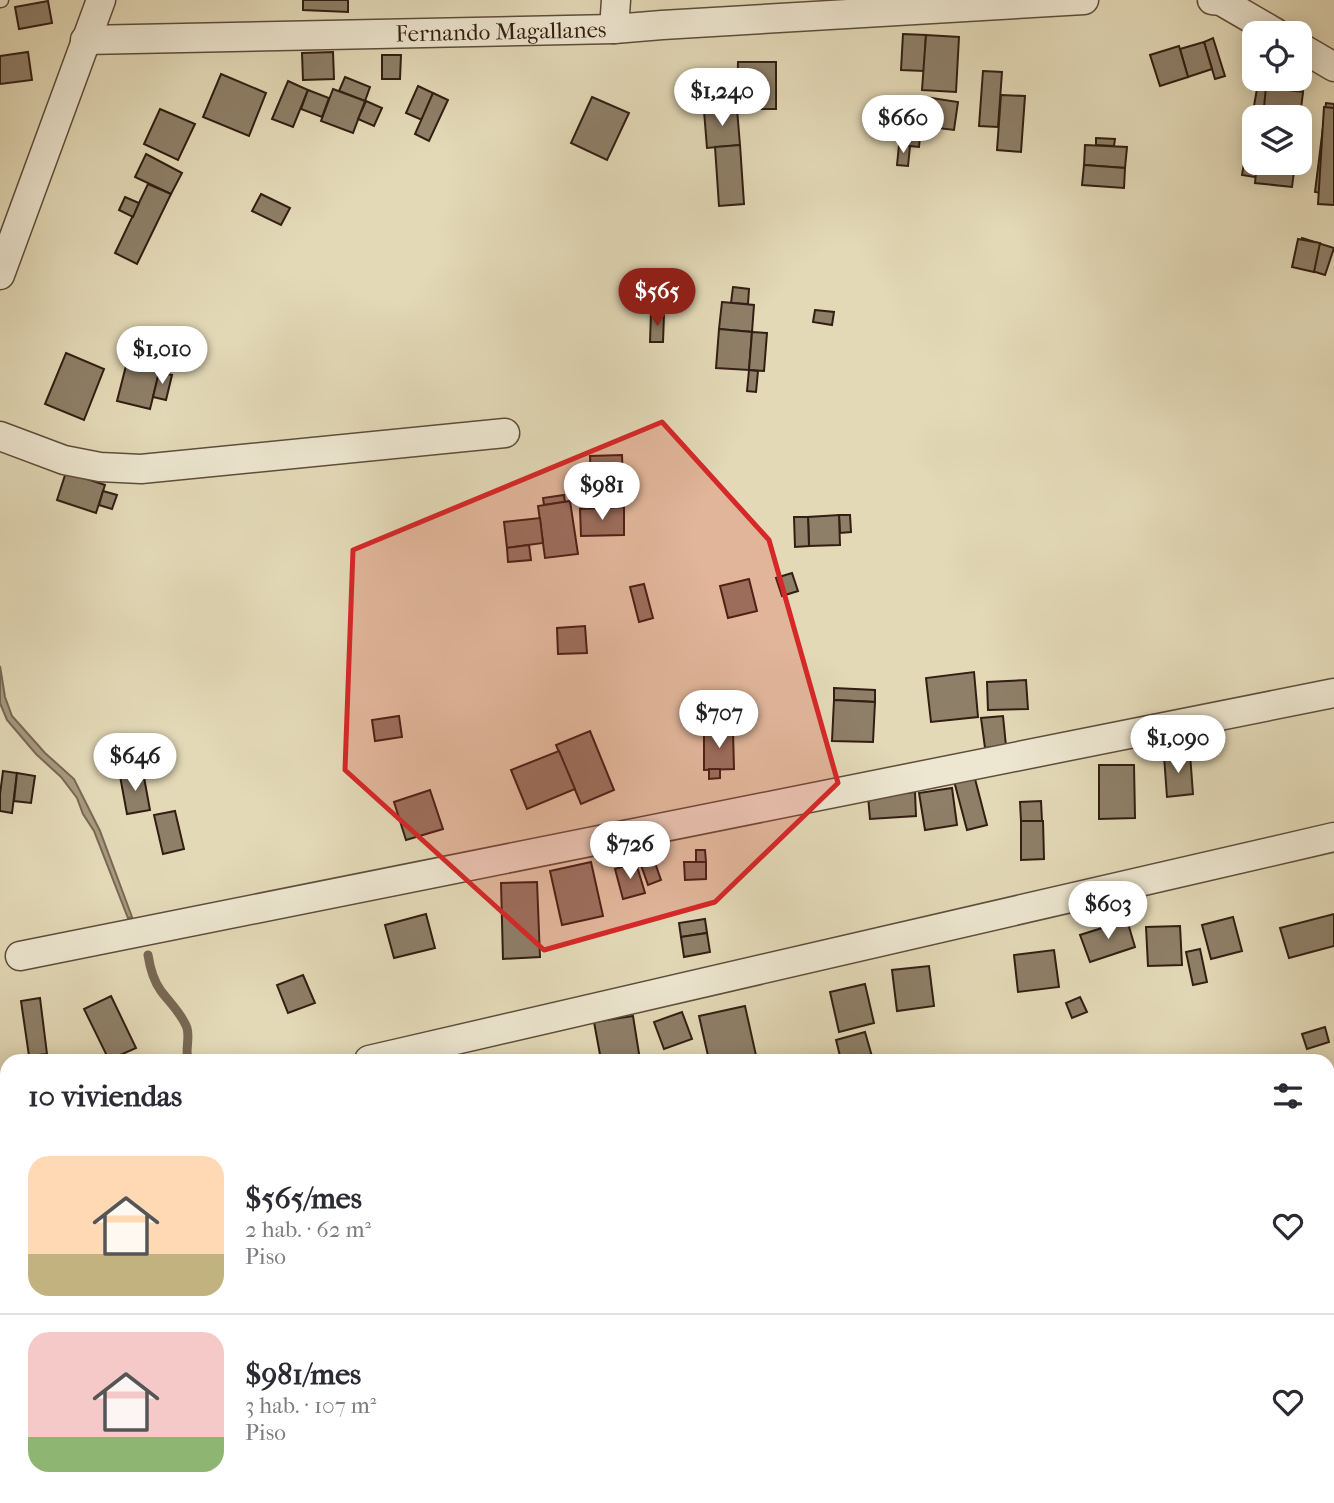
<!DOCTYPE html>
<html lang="es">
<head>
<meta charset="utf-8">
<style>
	:root { --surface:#fff; --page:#f2f2f3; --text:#2b2b33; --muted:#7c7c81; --line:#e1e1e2; --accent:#8f2418 }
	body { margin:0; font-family:"IM FELL French Canon",serif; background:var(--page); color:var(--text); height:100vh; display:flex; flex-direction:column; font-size:26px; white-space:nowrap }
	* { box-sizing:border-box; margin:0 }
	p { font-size:23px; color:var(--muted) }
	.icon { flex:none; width:38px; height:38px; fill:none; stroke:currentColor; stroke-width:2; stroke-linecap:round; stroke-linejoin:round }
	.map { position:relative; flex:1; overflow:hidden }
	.side { position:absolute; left:0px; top:1054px; width:1335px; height:450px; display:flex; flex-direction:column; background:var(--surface); border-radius:21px 21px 0 0; box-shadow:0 4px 18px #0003 }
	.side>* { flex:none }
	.tools { position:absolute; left:1242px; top:21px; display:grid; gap:14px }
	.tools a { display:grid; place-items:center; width:70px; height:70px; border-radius:14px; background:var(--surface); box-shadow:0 4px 18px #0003; font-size:35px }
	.price { position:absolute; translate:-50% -60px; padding:0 16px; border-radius:24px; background:#fff; color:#222; font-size:23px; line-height:46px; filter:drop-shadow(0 2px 4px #0008) }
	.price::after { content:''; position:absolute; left:50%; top:42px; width:21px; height:16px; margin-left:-10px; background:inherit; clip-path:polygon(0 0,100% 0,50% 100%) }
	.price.selected { background:var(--accent); color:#fff }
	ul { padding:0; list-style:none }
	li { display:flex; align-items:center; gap:21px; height:175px; padding:0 28px }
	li+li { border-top:2px solid var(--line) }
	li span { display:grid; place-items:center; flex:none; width:196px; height:140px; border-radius:21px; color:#555 }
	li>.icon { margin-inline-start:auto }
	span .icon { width:84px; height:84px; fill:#fffc; stroke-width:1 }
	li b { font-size:30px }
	h2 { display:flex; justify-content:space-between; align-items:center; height:84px; padding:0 28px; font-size:30px }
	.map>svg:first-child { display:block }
	.water { fill:#a7997f; stroke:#786853; stroke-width:2 }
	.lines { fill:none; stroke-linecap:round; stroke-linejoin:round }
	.stream { stroke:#786853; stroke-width:9 }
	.building { fill:#8e7f68; stroke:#321e12; stroke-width:2 }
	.lane-casing { stroke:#5e4d3b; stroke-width:17 }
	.street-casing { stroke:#5e4d3b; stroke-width:31 }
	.lane { stroke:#ede6d0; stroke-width:14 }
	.street { stroke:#ede6d0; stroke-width:28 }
	.marked { fill:#d62828; fill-opacity:0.2; stroke:#d62828; stroke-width:5; stroke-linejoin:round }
	.labels { text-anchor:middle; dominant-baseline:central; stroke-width:5; stroke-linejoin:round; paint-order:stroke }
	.street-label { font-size:23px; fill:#321e12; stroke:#ede6d0 }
</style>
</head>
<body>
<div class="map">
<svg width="1334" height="1503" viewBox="0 0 1334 1503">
	<rect width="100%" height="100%" fill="#e3d9b7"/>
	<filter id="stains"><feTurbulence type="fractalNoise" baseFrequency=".00286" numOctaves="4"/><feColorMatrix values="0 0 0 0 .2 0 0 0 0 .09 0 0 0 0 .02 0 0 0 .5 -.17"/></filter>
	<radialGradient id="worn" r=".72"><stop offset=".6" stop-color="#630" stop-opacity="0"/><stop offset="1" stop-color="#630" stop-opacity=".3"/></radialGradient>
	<path class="water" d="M 0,666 L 5,697 L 12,716 L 45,753 L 74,779 L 100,831 L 132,917 L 128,918 L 94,831 L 83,814 L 77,798 L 61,777 L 36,754 L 7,720 L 0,703 Z"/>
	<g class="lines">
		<path class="stream" d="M 148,955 C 150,968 153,980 161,991 C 170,1003 182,1014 187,1028 C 190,1038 185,1050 188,1060"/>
	</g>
	<g class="building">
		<path d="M 303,0 L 348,0 L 348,12 L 303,10 Z"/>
		<path d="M 48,1 L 52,23 L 19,29 L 15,7 Z"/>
		<path d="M 903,34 L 926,35 L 924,71 L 901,70 Z"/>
		<path d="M 926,35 L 959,37 L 956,92 L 922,90 Z"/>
		<path d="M 1213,38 L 1225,76 L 1215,79 L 1204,42 Z"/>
		<path d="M 1204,42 L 1212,69 L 1188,77 L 1180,49 Z"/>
		<path d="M 1179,46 L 1188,77 L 1160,86 L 1150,55 Z"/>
		<path d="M 28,52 L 32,80 L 0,84 L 0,56 Z"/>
		<path d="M 333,52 L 334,79 L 303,80 L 302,53 Z"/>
		<path d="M 382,55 L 401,55 L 400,79 L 382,79 Z"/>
		<path d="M 738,62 L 776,62 L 776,109 L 737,109 Z"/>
		<path d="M 983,71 L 1002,72 L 998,127 L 979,126 Z"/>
		<path d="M 221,74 L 266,93 L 249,136 L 203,117 Z"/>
		<path d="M 345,77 L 370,87 L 365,101 L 339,91 Z"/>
		<path d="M 288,81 L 308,90 L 293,127 L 272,119 Z"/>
		<path d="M 1258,83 L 1303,91 L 1298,117 L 1255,117 L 1255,163 L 1291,163 L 1287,182 L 1242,175 Z"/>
		<path d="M 418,86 L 433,93 L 422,120 L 406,113 Z"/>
		<path d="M 1266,87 L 1303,92 L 1300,117 L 1263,117 Z"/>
		<path d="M 333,89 L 365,101 L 353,133 L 321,121 Z"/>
		<path d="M 308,90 L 329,98 L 322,117 L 301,109 Z"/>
		<path d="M 433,93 L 448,100 L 429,141 L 415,134 Z"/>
		<path d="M 1001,95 L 1025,96 L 1021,152 L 997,150 Z"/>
		<path d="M 592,97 L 629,113 L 607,160 L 571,143 Z"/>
		<path d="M 925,97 L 958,102 L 954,130 L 921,126 Z"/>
		<path d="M 366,101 L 382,108 L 374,126 L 358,119 Z"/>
		<path d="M 1326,103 L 1334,104 L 1334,195 L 1315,192 Z"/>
		<path d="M 1324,107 L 1334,108 L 1334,205 L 1318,204 Z"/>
		<path d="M 160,109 L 195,124 L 178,160 L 144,144 Z"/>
		<path d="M 737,109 L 740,145 L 707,148 L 704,111 Z"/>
		<path d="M 900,134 L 920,136 L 919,147 L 899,145 Z"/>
		<path d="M 1096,138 L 1115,139 L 1114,146 L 1096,145 Z"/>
		<path d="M 740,145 L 744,204 L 719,206 L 715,147 Z"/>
		<path d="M 899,145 L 910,146 L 908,166 L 897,165 Z"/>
		<path d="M 1085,145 L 1127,147 L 1125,168 L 1084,165 Z"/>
		<path d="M 146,154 L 182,173 L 171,194 L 135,177 Z"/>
		<path d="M 1257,163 L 1295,163 L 1292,187 L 1255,183 Z"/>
		<path d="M 1084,165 L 1125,168 L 1124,188 L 1082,185 Z"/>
		<path d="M 148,184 L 171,194 L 137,264 L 115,253 Z"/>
		<path d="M 261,194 L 290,208 L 281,225 L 252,211 Z"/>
		<path d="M 125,197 L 139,203 L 133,217 L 119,210 Z"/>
		<path d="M 1302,238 L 1334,248 L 1325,275 L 1293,265 Z"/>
		<path d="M 1298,239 L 1320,243 L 1314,272 L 1292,267 Z"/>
		<path d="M 733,287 L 749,289 L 748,304 L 731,303 Z"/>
		<path d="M 722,302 L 754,305 L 752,332 L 719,329 Z"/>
		<path d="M 815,310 L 834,312 L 832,325 L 813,322 Z"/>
		<path d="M 651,313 L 664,314 L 663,342 L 650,342 Z"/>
		<path d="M 719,329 L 752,332 L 749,370 L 716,368 Z"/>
		<path d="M 752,332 L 767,333 L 764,371 L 749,370 Z"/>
		<path d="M 66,353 L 104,369 L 84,420 L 45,404 Z"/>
		<path d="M 128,358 L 161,365 L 150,409 L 117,401 Z"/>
		<path d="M 749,370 L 758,371 L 756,392 L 747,391 Z"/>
		<path d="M 159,372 L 172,375 L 166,400 L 153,397 Z"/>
		<path d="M 622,455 L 624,507 L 592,508 L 590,456 Z"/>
		<path d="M 66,472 L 105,485 L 96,513 L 57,500 Z"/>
		<path d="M 103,491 L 117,495 L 112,509 L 99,505 Z"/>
		<path d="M 564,495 L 565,502 L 544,505 L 543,498 Z"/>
		<path d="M 570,501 L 578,554 L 545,558 L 538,506 Z"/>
		<path d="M 624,507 L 624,535 L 581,536 L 580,509 Z"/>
		<path d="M 839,515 L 850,515 L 851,532 L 840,533 Z"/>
		<path d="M 839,515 L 840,545 L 809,546 L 808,517 Z"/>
		<path d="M 794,517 L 808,517 L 809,546 L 795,547 Z"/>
		<path d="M 540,518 L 543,543 L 507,548 L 504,522 Z"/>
		<path d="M 529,545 L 531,560 L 508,562 L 507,548 Z"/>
		<path d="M 792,573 L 798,591 L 782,596 L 776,578 Z"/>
		<path d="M 749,579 L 757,611 L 728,618 L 720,586 Z"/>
		<path d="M 644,584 L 653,618 L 639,622 L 630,587 Z"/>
		<path d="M 585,626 L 587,653 L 558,654 L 557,628 Z"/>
		<path d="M 974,672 L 978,717 L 931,722 L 926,678 Z"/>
		<path d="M 1026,680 L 1028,709 L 988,710 L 987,682 Z"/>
		<path d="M 834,688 L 875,690 L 875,702 L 834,700 Z"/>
		<path d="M 834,700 L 875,702 L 873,742 L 832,741 Z"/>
		<path d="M 733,712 L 733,731 L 704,731 L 704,713 Z"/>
		<path d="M 399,716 L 402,737 L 375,741 L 372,720 Z"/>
		<path d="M 1003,716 L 1006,746 L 985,748 L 981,718 Z"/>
		<path d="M 590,731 L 614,790 L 581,804 L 556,745 Z"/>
		<path d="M 704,731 L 733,731 L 734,769 L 704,770 Z"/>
		<path d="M 559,751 L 575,789 L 527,809 L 511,770 Z"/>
		<path d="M 1190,754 L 1193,794 L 1167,797 L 1164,756 Z"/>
		<path d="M 1099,765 L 1134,765 L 1135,818 L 1099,819 Z"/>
		<path d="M 709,769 L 720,769 L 720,778 L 709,779 Z"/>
		<path d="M 3,771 L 17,773 L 12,813 L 0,811 L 0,794 Z"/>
		<path d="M 143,772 L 150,810 L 127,814 L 120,776 Z"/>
		<path d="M 17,773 L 35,776 L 31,803 L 14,801 Z"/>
		<path d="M 974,775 L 987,825 L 967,830 L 954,781 Z"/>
		<path d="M 952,788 L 957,825 L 925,830 L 919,793 Z"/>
		<path d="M 430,790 L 443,829 L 406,840 L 394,802 Z"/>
		<path d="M 915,792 L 916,816 L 870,819 L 868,796 Z"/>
		<path d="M 1041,801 L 1042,821 L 1021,821 L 1020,802 Z"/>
		<path d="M 175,811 L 184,849 L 163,854 L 154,815 Z"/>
		<path d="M 1021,821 L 1043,821 L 1044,859 L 1021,860 Z"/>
		<rect x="645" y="847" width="12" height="7"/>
		<path d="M 696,850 L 705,850 L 706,862 L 696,862 Z"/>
		<path d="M 654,860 L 661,880 L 648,885 L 641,865 Z"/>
		<path d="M 591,862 L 603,916 L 562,925 L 550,871 Z"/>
		<path d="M 684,862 L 706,862 L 706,879 L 685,880 Z"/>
		<path d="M 636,863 L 645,893 L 623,899 L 615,869 Z"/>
		<path d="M 537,882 L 540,957 L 503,959 L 501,883 Z"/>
		<path d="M 426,914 L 435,948 L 394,958 L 385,925 Z"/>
		<path d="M 1334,914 L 1334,946 L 1289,958 L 1280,928 Z"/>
		<path d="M 1233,917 L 1242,951 L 1211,959 L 1202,925 Z"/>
		<path d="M 705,919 L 707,933 L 681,937 L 679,923 Z"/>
		<path d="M 1127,920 L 1135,947 L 1090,962 L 1080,935 Z"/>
		<path d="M 1180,926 L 1182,965 L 1148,966 L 1146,927 Z"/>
		<path d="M 707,933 L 710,952 L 684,957 L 681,937 Z"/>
		<path d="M 1200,949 L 1207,982 L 1193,985 L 1186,952 Z"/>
		<path d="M 1054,950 L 1059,987 L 1018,992 L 1014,955 Z"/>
		<path d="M 929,966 L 934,1006 L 897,1011 L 892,970 Z"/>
		<path d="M 303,975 L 315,1003 L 288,1013 L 277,985 Z"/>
		<path d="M 865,984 L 874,1023 L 839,1032 L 830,992 Z"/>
		<path d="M 111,996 L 136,1048 L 109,1060 L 84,1009 Z"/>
		<path d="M 1080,997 L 1087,1012 L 1072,1018 L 1066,1003 Z"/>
		<path d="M 40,998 L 47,1054 L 29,1056 L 21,1001 Z"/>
		<path d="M 745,1006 L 757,1060 L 709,1060 L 699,1016 Z"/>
		<path d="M 682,1012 L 692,1039 L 664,1049 L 654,1022 Z"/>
		<path d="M 633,1016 L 640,1060 L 601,1060 L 594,1022 Z"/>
		<path d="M 1325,1027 L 1329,1042 L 1307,1049 L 1302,1034 Z"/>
		<path d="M 865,1032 L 873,1060 L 841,1060 L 836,1040 Z"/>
		<path d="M 536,1496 L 539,1503 L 516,1503 L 535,1496 Z"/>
		<path d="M 544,1496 L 596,1496 L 578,1503 L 546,1503 Z"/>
		<path d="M 602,1496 L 632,1496 L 633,1498 L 620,1503 L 605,1503 Z"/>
	</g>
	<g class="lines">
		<defs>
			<path id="lane" d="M 0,0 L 1,0"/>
			<g id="street">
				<path d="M 1212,0 L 1221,1 L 1276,33"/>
				<path d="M 614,29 L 616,0"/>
				<path id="s1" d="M 85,40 L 614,29 L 662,25 L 1084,0"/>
				<path d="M 1300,47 L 1334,67"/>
				<path d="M 0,275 L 101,0"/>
				<path d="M 0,436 L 64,460 L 100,467 L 141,469 L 505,433"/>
				<path d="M 20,956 L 1334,693"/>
				<path d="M 369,1060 L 1334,837"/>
				<path d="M 1328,1099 L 1334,1097"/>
				<path d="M 1328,1292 L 1334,1290"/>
				<path d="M 84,1496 L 87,1503"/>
				<path d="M 848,1503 L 865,1496"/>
			</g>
		</defs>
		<use href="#lane" class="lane-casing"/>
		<use href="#street" class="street-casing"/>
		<use href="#lane" class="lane"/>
		<use href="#street" class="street"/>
	</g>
	<path class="marked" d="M 662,422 L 769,540 L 838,783 L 715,902 L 544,950 L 345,770 L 353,550 Z"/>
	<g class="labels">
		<g class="street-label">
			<text stroke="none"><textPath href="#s1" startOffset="416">Fernando Magallanes</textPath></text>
		</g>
	</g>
	<rect width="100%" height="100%" filter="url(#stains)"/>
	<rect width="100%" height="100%" fill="url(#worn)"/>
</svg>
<div class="tools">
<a><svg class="icon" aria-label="locate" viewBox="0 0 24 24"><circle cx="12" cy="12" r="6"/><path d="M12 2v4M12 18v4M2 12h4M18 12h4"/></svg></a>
<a><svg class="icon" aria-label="layers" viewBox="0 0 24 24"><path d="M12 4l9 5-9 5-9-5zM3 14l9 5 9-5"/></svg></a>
</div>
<b class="price" style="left:722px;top:128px">$1,240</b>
<b class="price" style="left:903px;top:155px">$660</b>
<b class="price selected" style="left:657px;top:328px">$565</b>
<b class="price" style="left:162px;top:386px">$1,010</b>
<b class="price" style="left:602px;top:522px">$981</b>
<b class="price" style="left:719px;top:750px">$707</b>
<b class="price" style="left:1178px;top:775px">$1,090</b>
<b class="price" style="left:135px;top:793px">$646</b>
<b class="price" style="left:630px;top:881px">$726</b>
<b class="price" style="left:1108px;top:941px">$603</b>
<section class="side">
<h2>10 viviendas<svg class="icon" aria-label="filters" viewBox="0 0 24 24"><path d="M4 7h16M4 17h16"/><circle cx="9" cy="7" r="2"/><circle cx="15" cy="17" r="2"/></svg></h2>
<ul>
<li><span style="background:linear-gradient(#ffd9b3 70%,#c2b280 0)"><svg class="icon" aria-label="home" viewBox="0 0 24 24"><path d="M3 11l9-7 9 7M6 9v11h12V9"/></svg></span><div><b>$565/mes</b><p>2 hab. · 62 m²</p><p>Piso</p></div><svg class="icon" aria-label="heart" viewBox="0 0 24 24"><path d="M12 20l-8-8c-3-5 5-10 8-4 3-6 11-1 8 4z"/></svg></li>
<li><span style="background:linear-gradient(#f6c9c9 75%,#8fb573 0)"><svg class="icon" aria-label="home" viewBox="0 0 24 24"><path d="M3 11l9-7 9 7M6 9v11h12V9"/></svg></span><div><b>$981/mes</b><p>3 hab. · 107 m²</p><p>Piso</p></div><svg class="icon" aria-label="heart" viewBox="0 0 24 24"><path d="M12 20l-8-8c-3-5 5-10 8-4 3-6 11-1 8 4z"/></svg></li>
</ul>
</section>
</div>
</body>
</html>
